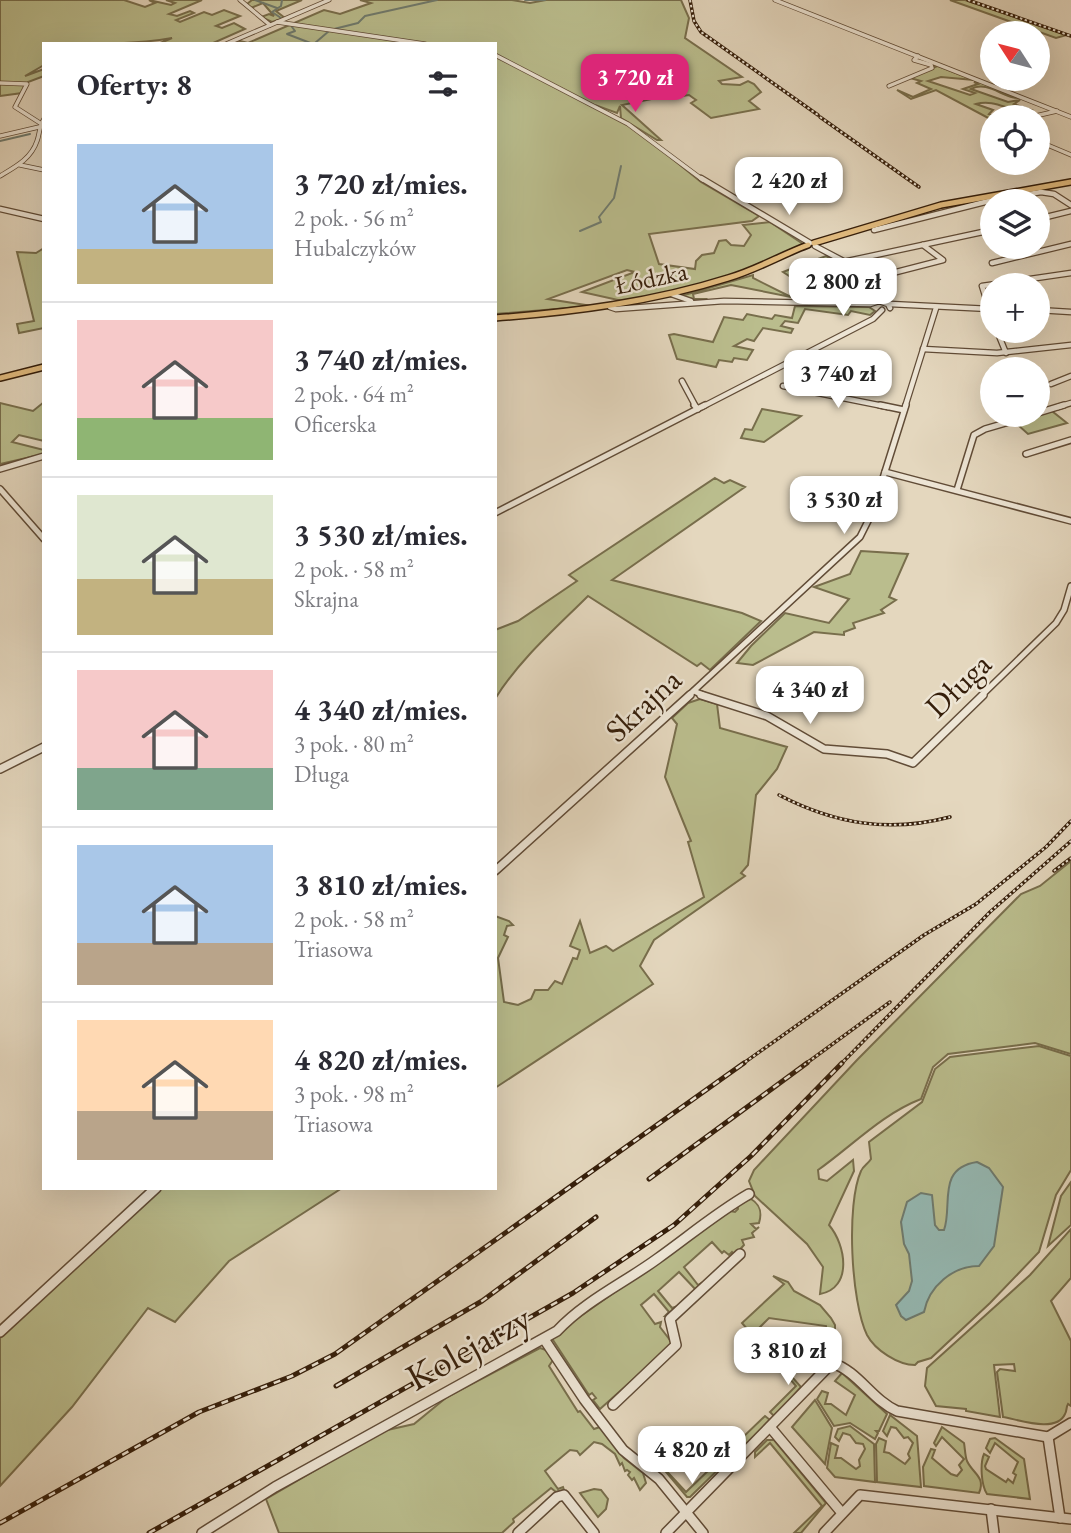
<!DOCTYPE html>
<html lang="pl">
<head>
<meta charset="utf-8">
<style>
	:root { --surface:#fff; --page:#f2f2f3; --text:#2b2b33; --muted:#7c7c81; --line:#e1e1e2; --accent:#db2777 }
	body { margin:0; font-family:"EB Garamond",serif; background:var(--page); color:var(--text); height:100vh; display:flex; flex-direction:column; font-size:26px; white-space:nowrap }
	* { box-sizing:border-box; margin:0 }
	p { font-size:23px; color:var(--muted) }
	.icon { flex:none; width:38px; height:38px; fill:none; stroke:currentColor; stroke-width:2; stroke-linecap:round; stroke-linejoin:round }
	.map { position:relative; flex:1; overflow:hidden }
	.drawer { position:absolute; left:42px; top:42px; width:455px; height:1148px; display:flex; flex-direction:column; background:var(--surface); border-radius:0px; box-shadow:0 7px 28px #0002 }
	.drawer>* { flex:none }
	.needle { width:46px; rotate:306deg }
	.tools { position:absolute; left:980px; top:21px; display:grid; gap:14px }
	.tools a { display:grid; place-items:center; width:70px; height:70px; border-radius:50%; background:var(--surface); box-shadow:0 7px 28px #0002; font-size:35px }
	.price { position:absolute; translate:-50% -60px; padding:0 16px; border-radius:14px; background:#fff; color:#222; font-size:23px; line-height:46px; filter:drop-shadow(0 2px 4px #0008) }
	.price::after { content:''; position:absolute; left:50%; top:42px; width:21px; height:16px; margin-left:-10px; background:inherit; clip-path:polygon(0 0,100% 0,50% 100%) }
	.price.current { background:var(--accent); color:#fff }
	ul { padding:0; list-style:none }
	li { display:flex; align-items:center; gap:21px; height:175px; padding:0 35px }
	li+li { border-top:2px solid var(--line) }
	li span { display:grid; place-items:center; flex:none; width:196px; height:140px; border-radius:0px; color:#555 }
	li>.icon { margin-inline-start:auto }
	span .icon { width:84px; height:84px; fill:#fffc; stroke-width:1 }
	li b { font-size:30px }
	h2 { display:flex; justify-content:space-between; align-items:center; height:84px; padding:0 35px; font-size:30px }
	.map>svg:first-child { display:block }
	.green { fill:#babd8d; stroke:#786e4c; stroke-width:2 }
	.water { fill:#95b9b3; stroke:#6f7b6f; stroke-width:2 }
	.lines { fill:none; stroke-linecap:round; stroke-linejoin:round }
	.stream { stroke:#6f7b6f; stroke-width:2 }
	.minor-far4-casing { stroke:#614c37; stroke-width:5 }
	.minor-far3-casing { stroke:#614c37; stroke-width:7 }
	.minor-far2-casing { stroke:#614c37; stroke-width:8 }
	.minor-far1-casing { stroke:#614c37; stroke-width:10 }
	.minor-casing { stroke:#614c37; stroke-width:12 }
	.major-casing { stroke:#351e0a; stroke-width:8 }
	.minor-far4 { stroke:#ede5d5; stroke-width:3.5 }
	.minor-far3 { stroke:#ede5d5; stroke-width:4.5 }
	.minor-far2 { stroke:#ede5d5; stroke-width:5 }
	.minor-far1 { stroke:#ede5d5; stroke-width:7 }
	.minor { stroke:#ede5d5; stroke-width:9 }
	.major { stroke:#e2bc7f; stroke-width:5 }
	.rail-far1-casing { stroke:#351e0a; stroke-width:3.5 }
	.rail-casing { stroke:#351e0a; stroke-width:5 }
	.rail-far1 { stroke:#ede5d5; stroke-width:2; stroke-dasharray:2.5; stroke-linecap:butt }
	.rail { stroke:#ede5d5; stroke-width:2.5; stroke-dasharray:7; stroke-linecap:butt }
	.labels { text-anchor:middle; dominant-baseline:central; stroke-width:5; stroke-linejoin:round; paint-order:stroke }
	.far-street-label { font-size:26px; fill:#351e0a; stroke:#ede5d5 }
	.street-label { font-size:32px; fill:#351e0a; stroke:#ede5d5 }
	.near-street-label { font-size:38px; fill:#351e0a; stroke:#ede5d5 }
</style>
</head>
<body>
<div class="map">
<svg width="1071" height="1533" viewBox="0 0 1071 1533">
	<rect width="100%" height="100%" fill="#e4d7be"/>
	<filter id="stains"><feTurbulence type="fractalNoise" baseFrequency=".00286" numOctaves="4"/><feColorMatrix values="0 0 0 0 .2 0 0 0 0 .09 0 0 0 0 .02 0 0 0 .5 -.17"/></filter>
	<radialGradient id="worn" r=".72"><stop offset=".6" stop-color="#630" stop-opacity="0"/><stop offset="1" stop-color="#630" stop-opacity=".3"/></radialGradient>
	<g class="green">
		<path d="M 0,0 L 124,0 L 145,7 L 155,3 L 149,0 L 171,5 L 175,3 L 166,0 L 202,0 L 169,14 L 177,16 L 190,11 L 194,13 L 176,20 L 180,22 L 204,12 L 212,15 L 224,10 L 240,16 L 216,26 L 222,28 L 234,23 L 245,29 L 211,44 L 158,44 L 172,38 C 132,45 87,44 44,44 L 44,65 L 25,76 L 44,69 L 44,76 L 28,82 L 22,93 L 0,96 Z"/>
		<path d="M 252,0 L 302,0 L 276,11 L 285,18 L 272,22 L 261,17 L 269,14 L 274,16 L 263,3 L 251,8 L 247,4 Z"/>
		<path d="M 360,0 L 512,0 L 530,3 L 546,0 L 681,0 L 689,18 L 685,38 L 742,77 L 719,81 L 722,84 L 740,85 L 748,81 L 754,84 L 761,92 L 749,101 L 759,109 L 711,118 L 691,103 L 696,100 L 689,95 L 675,97 L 671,95 L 622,105 L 661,140 L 657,140 L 621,118 L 620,106 L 617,113 L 598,106 L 601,110 L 638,131 L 701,182 L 759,216 L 752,221 L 649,234 L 659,264 L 695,269 L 696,261 L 702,255 L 714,253 L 719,241 L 726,240 L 731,245 L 744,246 L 751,235 L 743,225 L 770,222 L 803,244 L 747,271 L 712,282 L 627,302 L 582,292 L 635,272 L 627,270 L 548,299 L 592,306 L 495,314 L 495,44 L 248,44 L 236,40 L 248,43 L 324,10 L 340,14 L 371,3 Z"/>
		<path d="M 950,0 L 965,0 L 1067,35 L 1056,38 Z"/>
		<path d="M 917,58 L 974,80 L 941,77 L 928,81 L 970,95 L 975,93 L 963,89 L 978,84 L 974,82 L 980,82 L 1019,98 C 1004,99 988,80 971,89 L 1008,102 L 1020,100 L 1014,104 L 1031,110 C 1013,115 997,98 976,104 L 993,110 L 989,114 L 997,117 L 992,117 L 992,120 L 936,90 L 911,99 L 897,90 L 913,97 L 931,89 L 917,83 L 921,81 L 910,78 L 935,67 L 916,60 Z"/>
		<path d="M 44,248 L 44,328 L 19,333 L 17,324 L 34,321 L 17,252 L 36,253 Z"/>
		<path d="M 826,256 L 855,270 L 848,274 L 856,278 L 842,284 L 823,274 L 813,278 L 819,282 L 806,287 L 783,272 L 798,266 L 806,270 L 803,274 L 819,273 L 816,270 L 821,272 L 826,267 L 818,263 L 803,266 L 808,270 L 815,268 C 809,271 805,270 801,265 Z"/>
		<path d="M 753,275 L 753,278 L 791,297 L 731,285 L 693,294 L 694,299 L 705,299 L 702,301 L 681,296 Z"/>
		<path d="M 795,306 L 869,307 L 875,311 L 870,315 L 851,311 L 848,315 L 805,309 L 798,323 L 785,321 L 781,326 L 793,329 L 791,333 L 763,328 L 754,341 L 747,339 L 734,346 L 753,350 L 747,360 L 734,358 L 732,362 L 719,360 L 716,367 L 677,359 L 669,335 L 674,334 L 713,342 L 724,317 L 743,320 L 747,314 L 772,319 L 775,315 L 792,318 Z"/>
		<path d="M 44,402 L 44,441 L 19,435 L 12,442 L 44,450 L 44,454 L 0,464 L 0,403 L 33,411 Z"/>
		<path d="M 1038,406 L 1043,410 L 1048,408 L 1067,423 L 1028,434 L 1007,415 L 1038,415 Z"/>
		<path d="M 762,409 L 801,416 L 764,442 L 741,438 L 745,429 L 752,430 Z"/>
		<path d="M 715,478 L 724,483 L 730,480 L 745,487 L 612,580 L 742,613 L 761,621 L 710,670 L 701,663 L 697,666 L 588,596 C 556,628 519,660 495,699 L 495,630 L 518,621 L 577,581 L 569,575 Z"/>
		<path d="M 861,551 L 908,554 L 889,597 L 896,600 L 881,610 L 884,613 L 853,623 L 855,628 L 844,632 L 844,635 L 814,632 L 753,665 L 737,663 L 751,646 L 785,613 L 829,623 L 849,599 L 814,587 L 850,574 Z"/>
		<path d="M 700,699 L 717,704 L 720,728 L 787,747 L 777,769 L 756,795 L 748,865 L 741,873 L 745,876 L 654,940 L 640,966 L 653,984 L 495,1088 L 495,916 L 509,921 L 513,925 L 507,926 L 504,935 L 508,937 L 498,958 L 504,1002 L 518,1005 L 531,999 L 535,990 L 548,990 L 555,981 L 562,984 L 573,958 L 577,959 L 580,950 L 570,946 L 580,921 L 590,953 L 606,946 L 613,951 L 704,897 L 688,842 L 691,841 L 665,777 L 677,724 L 672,718 L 688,703 Z"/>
		<path d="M 1071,861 L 1071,1054 L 1035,1043 L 948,1054 L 933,1067 L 921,1099 C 882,1114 852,1146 818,1170 L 819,1179 L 827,1181 L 853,1160 L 854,1171 L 829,1225 C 846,1245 853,1288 820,1294 L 823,1267 L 807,1244 L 755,1196 L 749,1181 L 754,1170 L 857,1060 L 1021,894 L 1040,886 Z"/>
		<path d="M 1039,1046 L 1071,1056 L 1071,1170 L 1056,1195 L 1039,1252 L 990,1303 L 931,1358 L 918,1362 L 915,1365 C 898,1365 875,1350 867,1335 C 851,1302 846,1204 861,1171 C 863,1166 868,1164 871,1159 L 869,1142 L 922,1102 L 935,1069 L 950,1057 Z"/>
		<path d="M 1071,1182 L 1071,1225 L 1048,1246 L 1061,1196 Z"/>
		<path d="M 161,1188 L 342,1188 L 229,1261 L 175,1322 L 148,1308 L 72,1407 L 0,1486 L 0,1338 Z"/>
		<path d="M 751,1199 C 761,1205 762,1213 759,1223 L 751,1224 L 756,1229 L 759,1227 L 752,1233 L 754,1237 L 742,1240 L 744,1245 L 735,1255 L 732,1252 L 729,1255 L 724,1251 L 722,1253 L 712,1242 L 684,1267 L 698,1285 L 703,1282 L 696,1290 L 679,1272 L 658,1291 L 672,1308 L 678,1306 L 668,1316 L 665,1316 L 669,1312 L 654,1294 L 641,1305 L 655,1324 L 661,1322 L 660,1327 L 673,1344 L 600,1409 L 593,1400 L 596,1398 L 592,1393 L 589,1395 L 587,1392 L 551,1337 L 730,1211 L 735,1212 L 738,1209 L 737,1203 Z"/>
		<path d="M 1071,1229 L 1071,1278 L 1051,1301 L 1071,1341 L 1071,1406 L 1068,1404 C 1066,1407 1067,1411 1065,1414 C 1056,1434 1017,1419 1003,1417 L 997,1372 L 1000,1369 L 1015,1371 L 1014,1364 L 994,1365 L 1000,1417 L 966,1411 L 966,1409 L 936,1406 L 925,1386 L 927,1368 L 1030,1275 Z"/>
		<path d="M 773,1276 L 788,1282 L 794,1291 L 820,1305 L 831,1318 L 835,1325 L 835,1354 L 817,1374 L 814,1370 L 827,1357 L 826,1326 L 769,1318 L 757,1330 L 770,1346 L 767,1349 L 801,1387 L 775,1417 L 770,1412 L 796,1386 L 742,1323 L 784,1284 Z"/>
		<path d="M 540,1348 L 546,1350 L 553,1360 L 549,1366 L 578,1412 L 580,1411 L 594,1429 L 600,1427 L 624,1458 L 643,1473 L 646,1483 L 640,1490 L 634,1478 L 632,1480 L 628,1475 L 630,1472 L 627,1470 L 625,1471 L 622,1463 L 620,1465 L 615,1454 L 602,1444 L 594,1442 L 580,1455 L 577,1451 L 570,1450 L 545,1471 L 558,1489 L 563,1487 L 564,1490 L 556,1492 L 551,1488 L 513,1519 L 514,1522 L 502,1533 L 279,1533 L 266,1499 L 383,1431 L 414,1424 L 447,1397 Z"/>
		<path d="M 842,1373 L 887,1414 L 879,1431 L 876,1431 L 878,1433 L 875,1439 L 850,1423 L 834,1426 L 817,1399 L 822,1391 L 828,1393 L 825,1404 L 831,1404 L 846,1415 L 855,1395 L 835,1381 Z"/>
		<path d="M 815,1400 L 832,1428 L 825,1464 L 792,1427 Z"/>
		<path d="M 890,1415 L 917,1436 L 921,1487 L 877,1482 L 876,1444 L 879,1438 L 886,1441 L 884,1452 L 889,1453 L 905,1464 L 910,1458 L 908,1454 L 913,1443 L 908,1437 L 904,1438 L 896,1428 L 891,1427 L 887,1436 L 883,1431 Z"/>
		<path d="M 765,1416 L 770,1420 L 731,1461 L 729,1459 L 690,1497 L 687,1497 L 662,1467 L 639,1450 L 660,1464 L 686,1492 Z"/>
		<path d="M 850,1426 L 874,1444 L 875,1482 L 835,1477 L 827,1468 L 831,1443 L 838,1446 L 835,1458 L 841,1458 L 856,1469 L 860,1466 L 859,1460 L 865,1449 L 863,1444 L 856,1443 L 850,1435 L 843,1433 L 839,1441 L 835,1437 L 838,1429 Z"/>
		<path d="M 942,1427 L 964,1443 C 965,1448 965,1456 967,1461 C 973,1474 986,1477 979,1493 L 924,1486 L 923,1467 L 931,1449 L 935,1450 L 932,1458 L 951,1474 L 957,1476 L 962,1470 L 959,1465 L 964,1459 L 942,1437 L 936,1446 L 934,1443 Z"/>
		<path d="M 995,1438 L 1024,1459 L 1030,1499 L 987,1494 C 981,1485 980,1463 984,1454 L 989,1457 L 985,1466 L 986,1469 L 1006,1482 L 1008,1479 L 1013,1483 L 1016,1475 L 1013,1473 L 1018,1462 L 995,1443 L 990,1453 L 986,1448 L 990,1439 Z"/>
		<path d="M 767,1440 L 774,1440 L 826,1503 L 801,1533 L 794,1533 L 822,1506 L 770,1443 L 755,1457 L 755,1452 Z"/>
		<path d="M 594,1489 L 601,1490 L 608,1499 L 606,1509 L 598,1517 L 580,1493 Z"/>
	</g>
	<path class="water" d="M 977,1162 L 989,1168 L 1003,1187 L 994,1246 L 979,1266 C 953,1266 929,1286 924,1312 L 906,1320 L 901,1316 L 896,1305 L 909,1291 L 912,1281 L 909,1254 L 904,1244 L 901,1222 L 907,1202 L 921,1193 L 932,1195 L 935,1225 L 939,1230 L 944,1230 C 953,1206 936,1168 977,1162 Z"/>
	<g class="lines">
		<g class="stream">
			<path d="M 255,0 L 277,8"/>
			<path d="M 525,0 L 545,0"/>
			<path d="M 281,18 L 272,12 L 281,6 L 282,0"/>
			<path d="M 292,27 L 295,31 L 287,34 L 313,44"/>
			<path d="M 334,29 L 358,23 L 365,16 L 437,0"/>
			<path d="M 315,43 L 329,31"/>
			<path d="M 0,141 L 30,134"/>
			<path d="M 580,231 L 601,222 L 599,217 L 614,198 L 621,166"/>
		</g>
		<defs>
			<g id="minor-far4">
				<path d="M 240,0 L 270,25"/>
				<path d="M 775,0 L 1071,117"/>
				<path d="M 277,22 L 425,44"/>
				<path d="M 226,44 L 329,0"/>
				<path d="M 495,55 L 628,124 L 703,180"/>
				<path d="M 0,83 L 27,84 L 15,107 L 40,123"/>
				<path d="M 889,86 L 932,68 L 931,65 L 914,60 L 918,56"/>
				<path d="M 1031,117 L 1057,111"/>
				<path d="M 0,136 L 39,127"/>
				<path d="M 1038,141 L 1071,155"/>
				<path d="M 20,165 L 44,170"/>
				<path d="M 0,176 C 15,167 31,159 37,141 C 40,133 39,126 44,119"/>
			</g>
			<g id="minor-far3">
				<path d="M 701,178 L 810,243"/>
				<path d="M 0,209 L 44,219"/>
				<path d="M 1038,219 L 1071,211"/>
				<path d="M 874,230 L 989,201 L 1041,192 L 1054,194 L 1071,205"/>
				<path d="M 815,246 L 887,284 L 891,290 L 887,303"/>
				<path d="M 843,262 L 992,230"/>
				<path d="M 992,263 L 1071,244"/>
				<path d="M 877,277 L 943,260 L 923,245"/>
				<path d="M 671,294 L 691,301"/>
				<path d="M 890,304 L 990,309"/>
				<path d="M 610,307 L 616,309 L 724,301 L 870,304 L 879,301 L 888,304 L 890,308"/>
				<path d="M 1038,310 L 1071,312"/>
				<path d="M 992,318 L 982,286 L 1071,273"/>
				<path d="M 997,331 L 1006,353"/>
				<path d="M 923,349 L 997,353 L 1071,345"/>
				<path d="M 682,381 L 696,407"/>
				<path d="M 1051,384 L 1071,376"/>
				<path d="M 783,386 L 888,407"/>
				<path d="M 702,407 L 873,319 L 882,310"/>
				<path d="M 905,407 L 936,308"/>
				<path d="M 1058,407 L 1071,403"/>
			</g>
			<g id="minor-far2">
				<path d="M 694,405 L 698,409"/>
				<path d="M 880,405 L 904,410"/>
				<path d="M 1038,413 L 1064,405"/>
				<path d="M 1026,454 L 1071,440"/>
				<path d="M 0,469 L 44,456"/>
				<path d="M 885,472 L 1071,521"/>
				<path d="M 0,489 L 44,539"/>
				<path d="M 957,490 L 974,435 L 985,429 L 1033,415"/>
				<path d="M 495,513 L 705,405"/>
				<path d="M 694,691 L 705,696"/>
				<path d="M 688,696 L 860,537 L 872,513 L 906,405"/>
				<path d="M 981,696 L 1056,623 L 1064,610 L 1071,586"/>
			</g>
			<g id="minor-far1">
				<path d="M 701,695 L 767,716 L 824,749 L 887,754 L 913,763 L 983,695"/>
				<path d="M 0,769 L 44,747"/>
				<path d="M 495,871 L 690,695"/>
			</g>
			<g id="minor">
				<path d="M 0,1332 L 156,1188"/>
				<path d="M 544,1339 L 584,1399 L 623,1450 L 659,1479 L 703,1533"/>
				<path d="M 613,1405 L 676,1345 L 670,1319 L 740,1254"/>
				<path d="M 770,1427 L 842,1513"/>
				<path d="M 1048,1437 L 1060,1518"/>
				<path d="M 991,1509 L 994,1533"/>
				<path d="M 202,1533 L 275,1487 L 557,1331 C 585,1301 624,1283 657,1259 C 688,1237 716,1213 749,1194"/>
				<path d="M 518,1533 L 557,1497 L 564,1495 L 594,1533"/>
				<path d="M 666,1533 L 832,1363 C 858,1371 872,1400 897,1411 L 1048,1437 L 1071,1423"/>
				<path d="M 824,1533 L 860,1495 L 1071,1519"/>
			</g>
			<g id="major">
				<path d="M 814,243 L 941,205 L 1071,182"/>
				<path d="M 495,318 C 574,312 652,302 728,278 C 756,270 781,255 808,245"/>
				<path d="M 0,378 L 44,367"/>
			</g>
		</defs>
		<use href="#minor-far4" class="minor-far4-casing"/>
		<use href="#minor-far3" class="minor-far3-casing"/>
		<use href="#minor-far2" class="minor-far2-casing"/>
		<use href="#minor-far1" class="minor-far1-casing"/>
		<use href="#minor" class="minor-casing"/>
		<use href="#major" class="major-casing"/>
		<use href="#minor-far4" class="minor-far4"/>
		<use href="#minor-far3" class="minor-far3"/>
		<use href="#minor-far2" class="minor-far2"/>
		<use href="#minor-far1" class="minor-far1"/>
		<use href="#minor" class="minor"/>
		<use href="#major" class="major"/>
		<defs>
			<g id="rail-far1">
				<path d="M 690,0 L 694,21 L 701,32 L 818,115"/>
				<path d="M 968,0 L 1071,36"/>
				<path d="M 820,117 L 919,187"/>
				<path d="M 779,795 C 835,824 889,833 950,817"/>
				<path d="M 1054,871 L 1071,858"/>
				<path d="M 741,1065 L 924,935 L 976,904 L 1046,847 L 1071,821"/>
				<path d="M 804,1065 L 890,1002"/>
				<path d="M 840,1065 L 990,912 L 1071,841"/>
			</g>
			<g id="rail">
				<path d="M 649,1179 L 807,1063"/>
				<path d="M 336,1386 L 482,1301 L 596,1217"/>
				<path d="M 0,1523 L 199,1412 L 292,1376 L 335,1354 L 744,1063"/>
				<path d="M 149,1533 L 573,1293 L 674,1225 L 751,1156 L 842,1063"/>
			</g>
		</defs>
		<use href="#rail-far1" class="rail-far1-casing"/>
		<use href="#rail" class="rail-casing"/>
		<use href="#rail-far1" class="rail-far1"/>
		<use href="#rail" class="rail"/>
	</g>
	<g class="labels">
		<g class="far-street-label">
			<text transform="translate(651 278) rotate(-12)">Łódzka</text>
		</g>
		<g class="street-label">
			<text transform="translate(958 685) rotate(-44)">Długa</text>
			<text transform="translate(643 705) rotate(-43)">Skrajna</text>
		</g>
		<g class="near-street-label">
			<text transform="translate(468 1347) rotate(-29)">Kolejarzy</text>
		</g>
	</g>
	<rect width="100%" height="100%" filter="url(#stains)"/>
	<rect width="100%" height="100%" fill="url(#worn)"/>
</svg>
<div class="tools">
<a><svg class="needle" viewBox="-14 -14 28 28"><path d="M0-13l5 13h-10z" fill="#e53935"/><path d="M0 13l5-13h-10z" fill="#7c7c81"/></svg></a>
<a><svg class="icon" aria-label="locate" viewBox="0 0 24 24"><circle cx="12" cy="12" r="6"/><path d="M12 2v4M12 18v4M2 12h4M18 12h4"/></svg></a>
<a><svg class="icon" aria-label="layers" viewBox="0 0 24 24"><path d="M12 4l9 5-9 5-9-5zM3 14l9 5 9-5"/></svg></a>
<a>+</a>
<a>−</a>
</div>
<b class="price current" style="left:635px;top:114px">3 720 zł</b>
<b class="price" style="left:789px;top:217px">2 420 zł</b>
<b class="price" style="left:843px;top:318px">2 800 zł</b>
<b class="price" style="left:838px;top:410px">3 740 zł</b>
<b class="price" style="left:844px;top:536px">3 530 zł</b>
<b class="price" style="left:810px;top:726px">4 340 zł</b>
<b class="price" style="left:788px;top:1387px">3 810 zł</b>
<b class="price" style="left:692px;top:1486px">4 820 zł</b>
<section class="drawer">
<h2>Oferty: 8<svg class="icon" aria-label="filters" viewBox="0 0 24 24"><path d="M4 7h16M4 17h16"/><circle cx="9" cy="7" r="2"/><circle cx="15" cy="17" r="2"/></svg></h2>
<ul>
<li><span style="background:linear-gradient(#a9c7e8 75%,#c2b280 0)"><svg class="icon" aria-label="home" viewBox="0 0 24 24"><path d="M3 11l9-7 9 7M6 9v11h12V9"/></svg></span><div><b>3 720 zł/mies.</b><p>2 pok. · 56 m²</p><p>Hubalczyków</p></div></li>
<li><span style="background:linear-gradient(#f6c9c9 70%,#8fb573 0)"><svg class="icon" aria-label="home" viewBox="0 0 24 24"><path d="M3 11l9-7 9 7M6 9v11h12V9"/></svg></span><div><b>3 740 zł/mies.</b><p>2 pok. · 64 m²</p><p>Oficerska</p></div></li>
<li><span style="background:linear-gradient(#dfe7d0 60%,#c2b280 0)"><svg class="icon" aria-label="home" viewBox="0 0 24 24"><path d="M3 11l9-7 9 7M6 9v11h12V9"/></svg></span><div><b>3 530 zł/mies.</b><p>2 pok. · 58 m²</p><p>Skrajna</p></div></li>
<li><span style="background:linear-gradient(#f6c9c9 70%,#7fa58c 0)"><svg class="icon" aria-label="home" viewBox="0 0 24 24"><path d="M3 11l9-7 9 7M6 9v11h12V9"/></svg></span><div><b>4 340 zł/mies.</b><p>3 pok. · 80 m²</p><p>Długa</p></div></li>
<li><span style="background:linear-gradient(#a9c7e8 70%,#b9a48a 0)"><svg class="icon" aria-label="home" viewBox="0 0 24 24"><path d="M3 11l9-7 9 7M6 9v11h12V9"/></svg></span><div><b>3 810 zł/mies.</b><p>2 pok. · 58 m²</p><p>Triasowa</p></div></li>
<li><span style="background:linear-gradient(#ffd9b3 65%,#b9a48a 0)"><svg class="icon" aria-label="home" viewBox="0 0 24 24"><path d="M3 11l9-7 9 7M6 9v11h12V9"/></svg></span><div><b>4 820 zł/mies.</b><p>3 pok. · 98 m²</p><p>Triasowa</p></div></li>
</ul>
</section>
</div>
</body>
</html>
